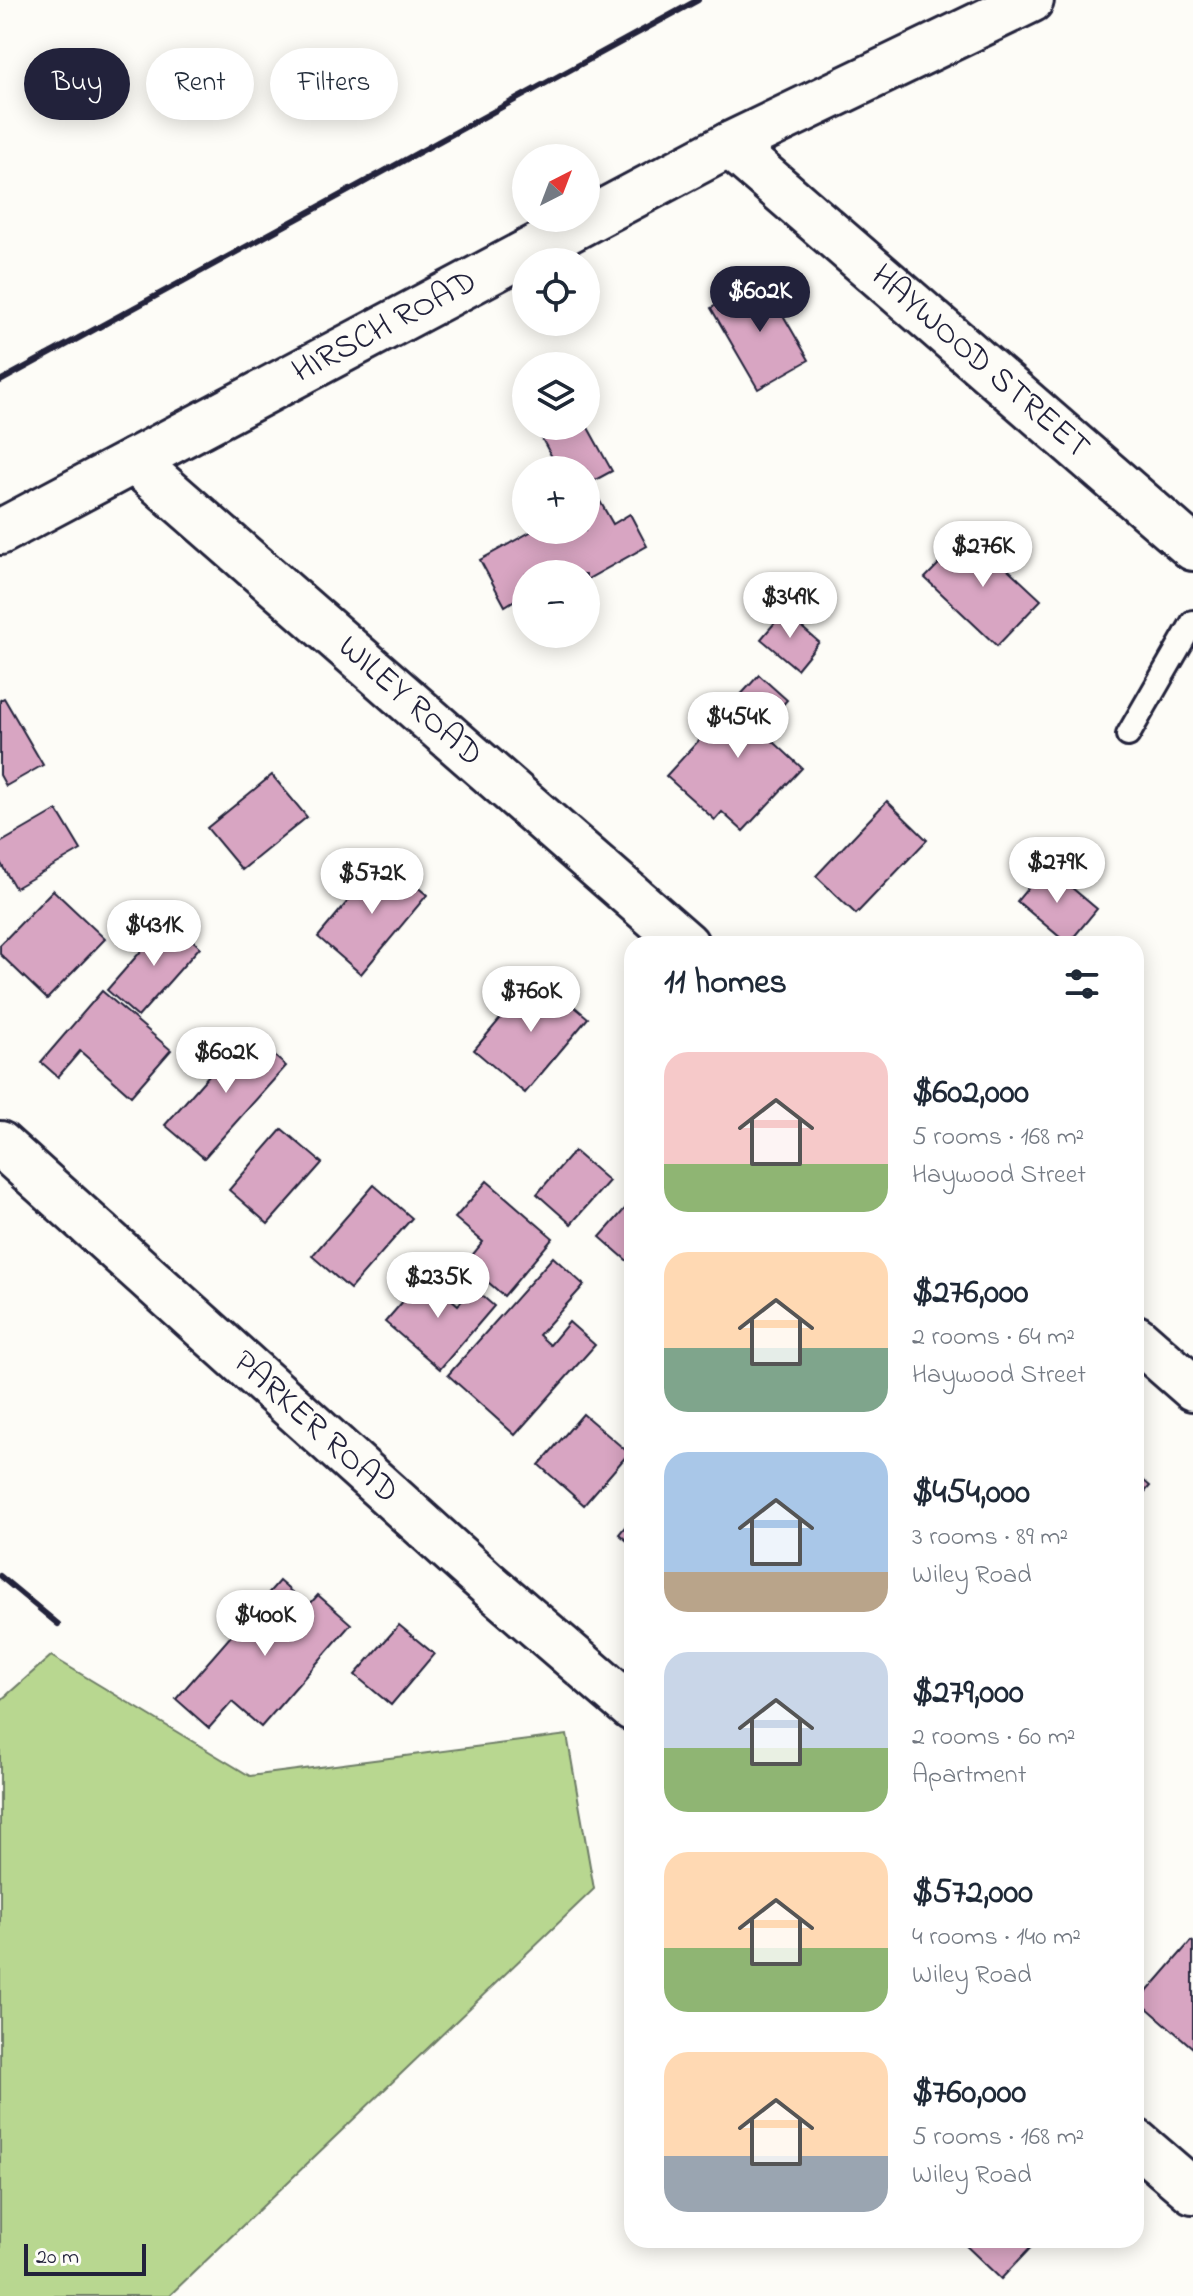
<!DOCTYPE html>
<html lang="en">
<head>
<meta charset="utf-8">
<style>
	:root { --surface:#fff; --page:#f6f6f7; --text:#1f2937; --muted:#747a83; --accent:#22223b }
	body { margin:0; font-family:"Indie Flower",sans-serif; background:var(--page); color:var(--text); height:100vh; display:flex; flex-direction:column; font-size:30px; white-space:nowrap }
	* { box-sizing:border-box; margin:0 }
	p { font-size:26px; color:var(--muted) }
	.icon { flex:none; width:44px; height:44px; fill:none; stroke:currentColor; stroke-width:2; stroke-linecap:round; stroke-linejoin:round }
	.map { position:relative; flex:1; overflow:hidden }
	.details { position:absolute; left:624px; top:936px; width:520px; height:1312px; display:flex; flex-direction:column; background:var(--surface); border-radius:24px; box-shadow:0 4px 20px #0003 }
	.details>* { flex:none }
	.top-card { position:absolute; left:24px; top:48px; width:480px; height:72px; display:flex; gap:16px }
	.needle { width:52px; rotate:42deg }
	.buttons { position:absolute; left:512px; top:144px; display:grid; gap:16px }
	.buttons a { display:grid; place-items:center; width:88px; height:88px; border-radius:50%; background:var(--surface); box-shadow:0 4px 20px #0003; font-size:40px }
	.scale { position:absolute; left:24px; bottom:20px; width:122px; box-sizing:border-box; padding-left:8px; border:4px solid #22223b; border-top:0; font-size:22px; line-height:28px; white-space:nowrap; color:#22223b; -webkit-text-stroke:6px #fdfcf7; paint-order:stroke }
	.price { position:absolute; translate:-50% -68px; padding:0 18px; border-radius:28px; background:#fff; color:#222; font-size:26px; line-height:52px; filter:drop-shadow(0 2px 4px #0008) }
	.price::after { content:''; position:absolute; left:50%; top:48px; width:24px; height:18px; margin-left:-12px; background:inherit; clip-path:polygon(0 0,100% 0,50% 100%) }
	.price.active { background:var(--accent); color:#fff }
	ul { padding:0; list-style:none }
	li { display:flex; align-items:center; gap:24px; height:200px; padding:0 40px }
	li span { display:grid; place-items:center; flex:none; width:224px; height:160px; border-radius:24px; color:#555 }
	li>.icon { margin-inline-start:auto }
	span .icon { width:96px; height:96px; fill:#fffc; stroke-width:1 }
	li b { font-size:34px }
	h2 { display:flex; justify-content:space-between; align-items:center; height:96px; padding:0 40px; font-size:34px }
	.pill { padding:0 28px; border-radius:36px; background:var(--surface); box-shadow:0 4px 20px #0003; font-size:28px; line-height:72px }
	.pill.active { background:var(--accent); color:#fff }
	.map>svg:first-child { display:block }
	.green { fill:#b8d790; stroke:#6d7c66; stroke-width:2 }
	.building { fill:#d8a5c2; stroke:#22223b; stroke-width:2 }
	.lines { fill:none; stroke-linecap:round; stroke-linejoin:round }
	.service-casing { stroke:#22223b; stroke-width:28 }
	.minor-casing { stroke:#22223b; stroke-width:50 }
	.secondary-casing { stroke:#22223b; stroke-width:50 }
	.service { stroke:#fdfcf7; stroke-width:22 }
	.minor { stroke:#fdfcf7; stroke-width:44 }
	.secondary { stroke:#fdfcf7; stroke-width:44 }
	.rail { stroke:#22223b; stroke-width:6 }
	.labels { text-anchor:middle; dominant-baseline:central; stroke-width:8; stroke-linejoin:round; paint-order:stroke }
	.street-label { font-size:34px; fill:#22223b; stroke:#fdfcf7 }
</style>
</head>
<body>
<div class="map">
<svg width="1193" height="2296" viewBox="0 0 1193 2296">
	<rect width="100%" height="100%" fill="#fdfcf7"/>
	<filter id="ink" filterUnits="userSpaceOnUse"><feTurbulence type="fractalNoise" baseFrequency=".0125" numOctaves="2"/><feDisplacementMap in="SourceGraphic" scale="16" xChannelSelector="R" yChannelSelector="G"/><feConvolveMatrix kernelMatrix="1 2 1 2 8 2 1 2 1" color-interpolation-filters="sRGB"/></filter>
	<g filter="url(#ink)">
		<path class="green" d="M 51,1656 L 250,1776 L 567,1735 L 594,1889 L 169,2296 L 0,2296 L 0,1701 Z"/>
		<g class="building">
			<path d="M 762,279 L 809,360 L 758,389 L 711,308 Z"/>
			<path d="M 586,424 L 612,471 L 586,485 L 586,470 L 559,470 L 535,426 L 586,426 Z"/>
			<path d="M 597,496 L 613,524 L 630,514 L 647,546 L 586,580 L 586,574 L 526,574 L 526,593 L 505,606 L 480,560 L 534,530 L 586,530 L 586,501 Z"/>
			<path d="M 969,533 L 1041,600 L 997,646 L 925,578 Z"/>
			<path d="M 784,612 L 819,642 L 797,669 L 761,639 Z"/>
			<path d="M 759,675 L 787,700 L 761,730 L 802,768 L 743,831 L 722,812 L 715,820 L 666,776 Z"/>
			<path d="M 4,698 L 43,765 L 6,786 L 0,775 L 0,700 Z"/>
			<path d="M 272,775 L 307,817 L 242,870 L 207,828 Z"/>
			<path d="M 887,801 L 927,840 L 856,914 L 816,876 Z"/>
			<path d="M 57,810 L 81,850 L 15,888 L 0,862 L 0,843 Z"/>
			<path d="M 383,859 L 427,895 L 361,974 L 318,937 Z"/>
			<path d="M 1046,866 L 1097,909 L 1068,944 L 1017,901 Z"/>
			<path d="M 53,890 L 105,939 L 47,999 L 0,954 L 0,945 Z"/>
			<path d="M 169,919 L 200,947 L 138,1017 L 107,990 Z"/>
			<path d="M 537,975 L 588,1018 L 525,1093 L 474,1050 Z"/>
			<path d="M 102,991 L 171,1050 L 131,1096 L 80,1051 L 58,1077 L 41,1062 Z"/>
			<path d="M 247,1032 L 286,1066 L 204,1158 L 165,1125 Z"/>
			<path d="M 282,1129 L 322,1163 L 268,1224 L 229,1190 Z"/>
			<path d="M 574,1151 L 609,1181 L 571,1224 L 537,1194 Z"/>
			<path d="M 487,1181 L 553,1238 L 504,1296 L 466,1263 L 483,1242 L 455,1218 Z"/>
			<path d="M 374,1185 L 412,1218 L 350,1289 L 312,1256 Z"/>
			<path d="M 632,1201 L 632,1265 L 600,1237 Z"/>
			<path d="M 553,1257 L 584,1285 L 539,1335 L 550,1345 L 569,1322 L 595,1345 L 515,1435 L 448,1375 Z"/>
			<path d="M 425,1276 L 458,1305 L 473,1288 L 494,1306 L 440,1369 L 385,1322 Z"/>
			<path d="M 583,1414 L 629,1453 L 584,1505 L 539,1465 Z"/>
			<path d="M 1136,1474 L 1150,1486 L 1136,1502 Z"/>
			<path d="M 632,1518 L 632,1545 L 619,1534 Z"/>
			<path d="M 279,1581 L 308,1606 L 318,1595 L 351,1624 L 261,1727 L 232,1702 L 209,1728 L 176,1699 Z"/>
			<path d="M 399,1625 L 434,1654 L 391,1705 L 355,1675 Z"/>
			<path d="M 1191,1941 L 1193,1942 L 1193,2048 L 1139,2001 Z"/>
			<path d="M 960,2240 L 1038,2240 L 1001,2279 Z"/>
		</g>
		<g class="lines">
			<defs>
				<path id="service" d="M 1128,735 L 1193,622"/>
				<g id="minor">
					<path id="s1" d="M 729,145 L 1193,548"/>
					<path id="s2" d="M 134,461 L 686,944"/>
					<path d="M 1136,1338 L 1193,1388"/>
				</g>
				<g id="secondary">
					<path id="s3" d="M 0,532 L 729,145 L 1031,0"/>
					<path id="s4" d="M 0,1144 L 488,1584 L 632,1708"/>
					<path d="M 1136,2142 L 1193,2191"/>
				</g>
			</defs>
			<use href="#service" class="service-casing"/>
			<use href="#minor" class="minor-casing"/>
			<use href="#secondary" class="secondary-casing"/>
			<use href="#service" class="service"/>
			<use href="#minor" class="minor"/>
			<use href="#secondary" class="secondary"/>
			<g class="rail">
				<path d="M 0,381 L 698,0"/>
				<path d="M 0,1576 L 58,1624"/>
			</g>
		</g>
	</g>
	<g class="labels">
		<g class="street-label">
			<text stroke="none"><textPath href="#s3" startOffset="436">HIRSCH ROAD</textPath></text>
			<text stroke="none"><textPath href="#s1" startOffset="332">HAYWOOD STREET</textPath></text>
			<text stroke="none"><textPath href="#s2" startOffset="366">WILEY ROAD</textPath></text>
			<text stroke="none"><textPath href="#s4" startOffset="424">PARKER ROAD</textPath></text>
		</g>
	</g>
</svg>
<div class="buttons">
<a><svg class="needle" viewBox="-14 -14 28 28"><path d="M0-13l5 13h-10z" fill="#e53935"/><path d="M0 13l5-13h-10z" fill="#747a83"/></svg></a>
<a><svg class="icon" aria-label="locate" viewBox="0 0 24 24"><circle cx="12" cy="12" r="6"/><path d="M12 2v4M12 18v4M2 12h4M18 12h4"/></svg></a>
<a><svg class="icon" aria-label="layers" viewBox="0 0 24 24"><path d="M12 4l9 5-9 5-9-5zM3 14l9 5 9-5"/></svg></a>
<a>+</a>
<a>−</a>
</div>
<div class="scale">20 m</div>
<b class="price active" style="left:760px;top:334px">$602K</b>
<b class="price" style="left:983px;top:589px">$276K</b>
<b class="price" style="left:790px;top:640px">$349K</b>
<b class="price" style="left:738px;top:760px">$454K</b>
<b class="price" style="left:1057px;top:905px">$279K</b>
<b class="price" style="left:372px;top:916px">$572K</b>
<b class="price" style="left:154px;top:968px">$431K</b>
<b class="price" style="left:531px;top:1034px">$760K</b>
<b class="price" style="left:226px;top:1095px">$602K</b>
<b class="price" style="left:438px;top:1320px">$235K</b>
<b class="price" style="left:265px;top:1658px">$400K</b>
<div class="top-card">
<a class="pill active">Buy</a>
<a class="pill">Rent</a>
<a class="pill">Filters</a>
</div>
<section class="details">
<h2>11 homes<svg class="icon" aria-label="filters" viewBox="0 0 24 24"><path d="M4 7h16M4 17h16"/><circle cx="9" cy="7" r="2"/><circle cx="15" cy="17" r="2"/></svg></h2>
<ul>
<li><span style="background:linear-gradient(#f6c9c9 70%,#8fb573 0)"><svg class="icon" aria-label="home" viewBox="0 0 24 24"><path d="M3 11l9-7 9 7M6 9v11h12V9"/></svg></span><div><b>$602,000</b><p>5 rooms · 168 m²</p><p>Haywood Street</p></div></li>
<li><span style="background:linear-gradient(#ffd9b3 60%,#7fa58c 0)"><svg class="icon" aria-label="home" viewBox="0 0 24 24"><path d="M3 11l9-7 9 7M6 9v11h12V9"/></svg></span><div><b>$276,000</b><p>2 rooms · 64 m²</p><p>Haywood Street</p></div></li>
<li><span style="background:linear-gradient(#a9c7e8 75%,#b9a48a 0)"><svg class="icon" aria-label="home" viewBox="0 0 24 24"><path d="M3 11l9-7 9 7M6 9v11h12V9"/></svg></span><div><b>$454,000</b><p>3 rooms · 89 m²</p><p>Wiley Road</p></div></li>
<li><span style="background:linear-gradient(#c9d6e8 60%,#8fb573 0)"><svg class="icon" aria-label="home" viewBox="0 0 24 24"><path d="M3 11l9-7 9 7M6 9v11h12V9"/></svg></span><div><b>$279,000</b><p>2 rooms · 60 m²</p><p>Apartment</p></div></li>
<li><span style="background:linear-gradient(#ffd9b3 60%,#8fb573 0)"><svg class="icon" aria-label="home" viewBox="0 0 24 24"><path d="M3 11l9-7 9 7M6 9v11h12V9"/></svg></span><div><b>$572,000</b><p>4 rooms · 140 m²</p><p>Wiley Road</p></div></li>
<li><span style="background:linear-gradient(#ffd9b3 65%,#9aa5b1 0)"><svg class="icon" aria-label="home" viewBox="0 0 24 24"><path d="M3 11l9-7 9 7M6 9v11h12V9"/></svg></span><div><b>$760,000</b><p>5 rooms · 168 m²</p><p>Wiley Road</p></div></li>
</ul>
</section>
</div>
</body>
</html>
